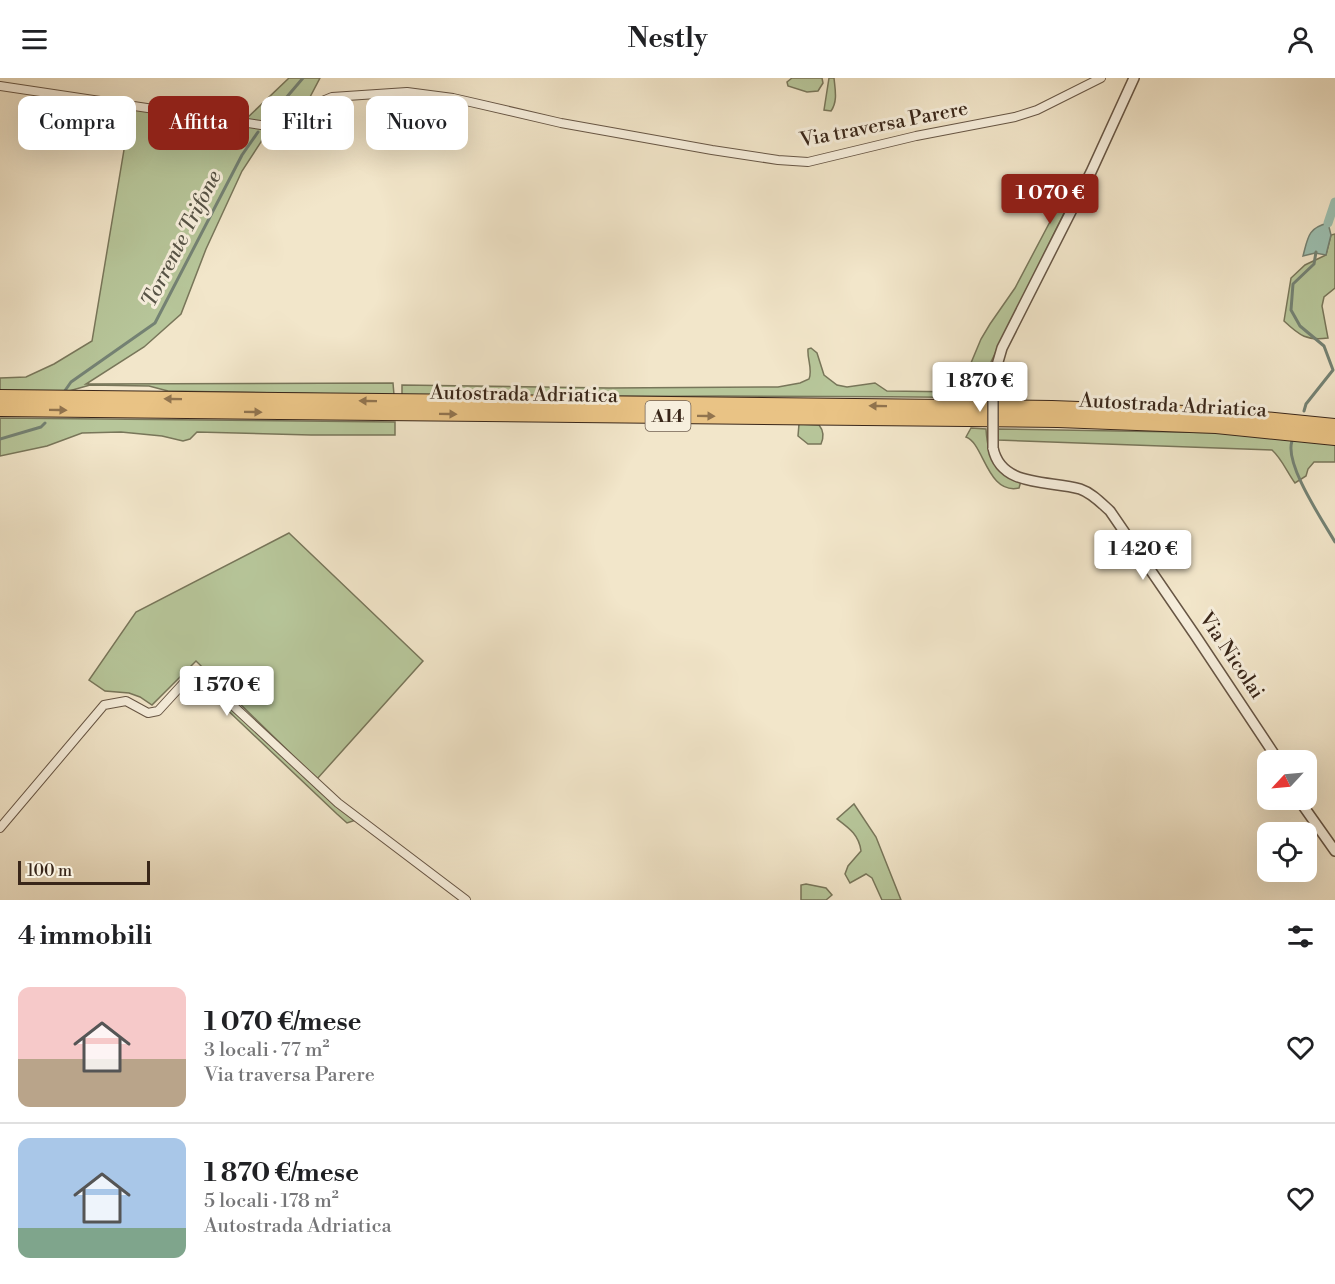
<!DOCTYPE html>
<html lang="it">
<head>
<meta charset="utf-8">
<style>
	:root { --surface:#fff; --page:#f6f6f6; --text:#202124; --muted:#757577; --line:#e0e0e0; --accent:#8f2418 }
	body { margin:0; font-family:"Libre Bodoni",serif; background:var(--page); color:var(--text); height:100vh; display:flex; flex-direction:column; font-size:22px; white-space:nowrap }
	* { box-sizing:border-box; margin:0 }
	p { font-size:20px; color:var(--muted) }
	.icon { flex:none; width:33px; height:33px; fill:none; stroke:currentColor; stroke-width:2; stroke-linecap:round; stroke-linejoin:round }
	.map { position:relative; height:822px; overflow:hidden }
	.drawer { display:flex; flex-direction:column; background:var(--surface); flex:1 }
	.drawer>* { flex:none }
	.top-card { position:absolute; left:18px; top:18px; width:600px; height:54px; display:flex; gap:12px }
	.needle { width:39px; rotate:244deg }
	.buttons { position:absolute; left:1257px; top:672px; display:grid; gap:12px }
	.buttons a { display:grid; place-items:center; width:60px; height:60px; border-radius:12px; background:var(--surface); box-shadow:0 6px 24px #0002; font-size:30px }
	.scale { position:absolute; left:18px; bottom:15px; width:132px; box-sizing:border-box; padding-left:6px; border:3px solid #392619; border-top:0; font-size:16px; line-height:21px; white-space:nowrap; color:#392619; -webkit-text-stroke:4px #f7efdd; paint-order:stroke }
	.price { position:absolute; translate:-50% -51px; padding:0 14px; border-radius:6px; background:#fff; color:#222; font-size:20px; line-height:39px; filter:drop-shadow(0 2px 3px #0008) }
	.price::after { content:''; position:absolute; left:50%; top:36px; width:18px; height:14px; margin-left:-9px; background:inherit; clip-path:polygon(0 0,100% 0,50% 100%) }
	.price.active { background:var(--accent); color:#fff }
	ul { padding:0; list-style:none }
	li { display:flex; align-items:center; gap:18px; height:150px; padding:0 18px }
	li+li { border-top:2px solid var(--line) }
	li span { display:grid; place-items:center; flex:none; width:168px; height:120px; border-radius:12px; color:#555 }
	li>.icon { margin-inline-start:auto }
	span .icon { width:72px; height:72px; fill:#fffc; stroke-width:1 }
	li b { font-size:26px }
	h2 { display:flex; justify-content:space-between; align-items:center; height:72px; padding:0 18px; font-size:26px }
	.tag { padding:0 21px; border-radius:12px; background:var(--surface); box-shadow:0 6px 24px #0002; font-size:21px; line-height:54px }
	.tag.active { background:var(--accent); color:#fff }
	header { display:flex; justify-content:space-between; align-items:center; height:78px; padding:0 18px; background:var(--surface); font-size:27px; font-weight:700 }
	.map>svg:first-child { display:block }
	.green { fill:#b7c69a; stroke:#78765a; stroke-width:1.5 }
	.water { fill:#9cc0b1; stroke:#748274; stroke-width:1.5 }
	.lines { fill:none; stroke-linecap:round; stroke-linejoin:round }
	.stream { stroke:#748274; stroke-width:3 }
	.canal { stroke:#9cc0b1; stroke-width:9 }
	.minor-casing { stroke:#675645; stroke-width:10 }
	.tertiary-casing { stroke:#675645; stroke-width:12 }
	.motorway-casing { stroke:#392619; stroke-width:16 }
	.minor { stroke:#f7efdd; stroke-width:8 }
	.tertiary { stroke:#f7efdd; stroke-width:9 }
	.motorway { stroke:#e9c385; stroke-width:14 }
	.tertiary-bridge-casing { stroke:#675645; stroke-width:12; stroke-linecap:butt }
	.tertiary-bridge { stroke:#f7efdd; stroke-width:9 }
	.oneway { fill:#91744f }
	.labels { text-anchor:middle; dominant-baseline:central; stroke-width:6; stroke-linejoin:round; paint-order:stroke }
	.shield { fill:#f7efdd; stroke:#726254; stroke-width:1.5 }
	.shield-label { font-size:18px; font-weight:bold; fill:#392619 }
	.street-label { font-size:20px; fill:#392619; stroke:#f7efdd }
	.water-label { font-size:21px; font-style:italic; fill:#575447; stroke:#f7efdd }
</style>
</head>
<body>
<header><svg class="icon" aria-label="menu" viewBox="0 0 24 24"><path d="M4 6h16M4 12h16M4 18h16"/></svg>Nestly<svg class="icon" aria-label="person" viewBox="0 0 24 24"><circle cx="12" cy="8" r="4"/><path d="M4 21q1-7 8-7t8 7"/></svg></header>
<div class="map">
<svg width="1335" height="822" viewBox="0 0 1335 822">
	<rect width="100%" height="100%" fill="#f2e6ca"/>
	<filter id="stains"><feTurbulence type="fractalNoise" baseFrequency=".00333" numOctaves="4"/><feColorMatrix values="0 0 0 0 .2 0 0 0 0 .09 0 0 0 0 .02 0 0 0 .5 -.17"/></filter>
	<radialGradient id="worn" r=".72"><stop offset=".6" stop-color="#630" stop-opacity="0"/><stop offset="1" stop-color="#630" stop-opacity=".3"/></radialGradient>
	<g class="green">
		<path d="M 289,0 L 320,0 L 310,19 L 277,42 L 261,44 L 246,41 Z"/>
		<path d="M 792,0 L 822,0 L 823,5 L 818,13 L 807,14 L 788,8 L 787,4 Z"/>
		<path d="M 829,0 L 834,0 C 835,11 838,23 831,33 L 824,32 Z"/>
		<path d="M 131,30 L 255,48 L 265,53 L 261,64 L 242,93 L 206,171 L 181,236 L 144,269 L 86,306 L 393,305 L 394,317 L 168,313 L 149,308 L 90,307 L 69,313 L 0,314 L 0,300 L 26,299 L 54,286 L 92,263 Z"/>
		<path d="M 1062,121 L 1070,123 L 991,284 L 985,320 C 790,316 596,320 402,317 L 402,307 L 609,310 L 778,309 L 800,305 L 809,301 C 813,292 807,281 808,271 L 811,270 L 817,275 L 824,297 L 837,307 L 847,309 L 875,305 L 887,313 L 962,314 L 966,312 L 971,285 L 981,261 L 990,246 L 1015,210 Z"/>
		<path d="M 1335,156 L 1335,210 L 1324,219 L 1322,228 L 1328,260 C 1307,263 1300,258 1284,243 L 1291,200 L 1305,187 L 1326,177 L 1331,157 Z"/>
		<path d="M 0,340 L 395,344 L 395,357 L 311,357 L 197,354 L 190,361 L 183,363 L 162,358 L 121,354 L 82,355 L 47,368 L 0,378 Z"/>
		<path d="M 799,346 L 819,347 C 824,353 824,359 821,366 L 808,366 L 798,358 Z"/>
		<path d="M 971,350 L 986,351 C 988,382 994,390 1021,403 L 1019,410 C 987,417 984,365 966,359 Z"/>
		<path d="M 998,351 L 1236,355 L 1335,366 L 1335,384 L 1314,384 L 1308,391 L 1306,398 L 1295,405 C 1287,394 1282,381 1272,372 L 998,362 Z"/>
		<path d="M 289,455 L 423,583 L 317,701 L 196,583 L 152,627 L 140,619 L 129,615 L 105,613 L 89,602 L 136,534 Z"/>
		<path d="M 224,622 L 319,713 L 356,742 L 347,745 L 337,736 L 221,626 Z"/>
		<path d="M 854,726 L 876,759 L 901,822 L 882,822 L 872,800 L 866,796 L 850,805 L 845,796 L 848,788 L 861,773 C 859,757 849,750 837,741 Z"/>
		<path d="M 806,806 L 826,810 L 832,817 L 826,822 L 801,822 L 801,807 Z"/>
	</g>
	<path class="water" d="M 1328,145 L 1331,157 L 1326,177 L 1315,175 L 1303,178 C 1308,159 1308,150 1328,145 Z"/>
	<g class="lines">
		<g class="stream">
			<path d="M 268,41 L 303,0"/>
			<path d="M 64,314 L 71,304 L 155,245 L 242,77 L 258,54"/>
			<path d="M 1304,333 L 1306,326 L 1333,292 L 1324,268 L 1300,248 L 1291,232 L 1293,206 L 1314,186 L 1316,174"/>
			<path d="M 0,361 L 41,349 L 45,345"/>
			<path d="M 1292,363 C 1284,386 1323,443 1335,464"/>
		</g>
		<path class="canal" d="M 1328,145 L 1335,124"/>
		<defs>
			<g id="minor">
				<path d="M 0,8 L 274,49 L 286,46 L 303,31 L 332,19 L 407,14 L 453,20 L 561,45 L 712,72 L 778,82 L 808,84 L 916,58 L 1015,39 L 1037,32 L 1101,0"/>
				<path d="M 0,750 L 104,627 L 126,623 L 148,635 L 158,633 L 190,598 L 201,598 L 338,725 L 466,822"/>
			</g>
			<g id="tertiary">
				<path d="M 993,301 L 1002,270 L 1091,94 L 1134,0"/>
				<path d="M 993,370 C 1001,410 1050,402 1080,411 C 1092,415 1101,425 1110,433 L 1195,557 L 1278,682"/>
				<path d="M 1299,722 L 1335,773"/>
			</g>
			<g id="motorway">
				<path d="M 0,319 L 1052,330 L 1214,336 L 1335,348"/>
				<path d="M 0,331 L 1058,342 L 1216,348 L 1335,360"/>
			</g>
		</defs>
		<use href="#minor" class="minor-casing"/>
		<use href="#tertiary" class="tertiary-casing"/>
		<use href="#motorway" class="motorway-casing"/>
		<use href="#minor" class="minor"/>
		<use href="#tertiary" class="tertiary"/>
		<use href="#motorway" class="motorway"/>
		<defs>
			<path id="tertiary-bridge" d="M 993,370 L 993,301"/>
		</defs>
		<use href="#tertiary-bridge" class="tertiary-bridge-casing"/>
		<use href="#tertiary-bridge" class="tertiary-bridge"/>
	</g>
	<defs><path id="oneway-solid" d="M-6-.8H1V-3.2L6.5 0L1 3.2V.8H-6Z" transform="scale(1.5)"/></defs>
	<g class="oneway">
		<use href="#oneway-solid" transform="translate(173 321) rotate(-179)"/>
		<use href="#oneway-solid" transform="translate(368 323) rotate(-179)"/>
		<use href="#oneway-solid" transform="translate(878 328) rotate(-179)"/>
		<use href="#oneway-solid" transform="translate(58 332) rotate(1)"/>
		<use href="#oneway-solid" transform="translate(253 334) rotate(1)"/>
		<use href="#oneway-solid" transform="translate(448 336) rotate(1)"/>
		<use href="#oneway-solid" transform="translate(706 338) rotate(1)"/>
	</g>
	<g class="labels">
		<rect class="shield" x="645.5" y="323" width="45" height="30" rx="4.5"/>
		<g class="shield-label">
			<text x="668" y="338">A14</text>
		</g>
		<g class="street-label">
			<text transform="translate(884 47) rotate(-11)">Via traversa Parere</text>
			<text transform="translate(524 317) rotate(1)">Autostrada Adriatica</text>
			<text transform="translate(1173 328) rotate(3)">Autostrada Adriatica</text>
			<text transform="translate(1231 578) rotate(56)">Via Nicolai</text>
		</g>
		<g class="water-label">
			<text transform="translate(182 161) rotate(-63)">Torrente Trifone</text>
		</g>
	</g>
	<rect width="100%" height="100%" filter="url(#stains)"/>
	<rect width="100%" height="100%" fill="url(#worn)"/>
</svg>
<div class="buttons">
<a><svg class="needle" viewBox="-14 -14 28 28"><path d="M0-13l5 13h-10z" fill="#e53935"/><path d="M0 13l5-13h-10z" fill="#757577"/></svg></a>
<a><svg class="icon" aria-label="locate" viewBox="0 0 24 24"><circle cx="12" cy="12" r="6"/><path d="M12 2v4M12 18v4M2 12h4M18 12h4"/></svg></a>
</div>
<div class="scale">100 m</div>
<b class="price active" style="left:1050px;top:147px">1 070 €</b>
<b class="price" style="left:980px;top:335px">1 870 €</b>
<b class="price" style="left:1143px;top:503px">1 420 €</b>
<b class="price" style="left:227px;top:639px">1 570 €</b>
<div class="top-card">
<a class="tag">Compra</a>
<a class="tag active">Affitta</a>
<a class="tag">Filtri</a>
<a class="tag">Nuovo</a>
</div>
</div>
<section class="drawer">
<h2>4 immobili<svg class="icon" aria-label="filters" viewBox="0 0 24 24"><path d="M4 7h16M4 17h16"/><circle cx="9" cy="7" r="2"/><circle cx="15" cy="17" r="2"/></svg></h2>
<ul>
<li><span style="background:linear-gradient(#f6c9c9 60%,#b9a48a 0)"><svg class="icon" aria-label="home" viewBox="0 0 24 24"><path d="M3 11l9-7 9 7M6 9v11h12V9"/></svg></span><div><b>1 070 €/mese</b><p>3 locali · 77 m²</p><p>Via traversa Parere</p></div><svg class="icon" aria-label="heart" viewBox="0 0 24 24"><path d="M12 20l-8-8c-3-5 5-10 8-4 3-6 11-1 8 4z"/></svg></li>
<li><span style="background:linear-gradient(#a9c7e8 75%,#7fa58c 0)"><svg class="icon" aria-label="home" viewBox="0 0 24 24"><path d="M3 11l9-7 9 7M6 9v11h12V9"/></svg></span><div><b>1 870 €/mese</b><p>5 locali · 178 m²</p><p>Autostrada Adriatica</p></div><svg class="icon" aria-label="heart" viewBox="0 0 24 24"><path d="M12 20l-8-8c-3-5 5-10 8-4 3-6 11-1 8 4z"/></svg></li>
</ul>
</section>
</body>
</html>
